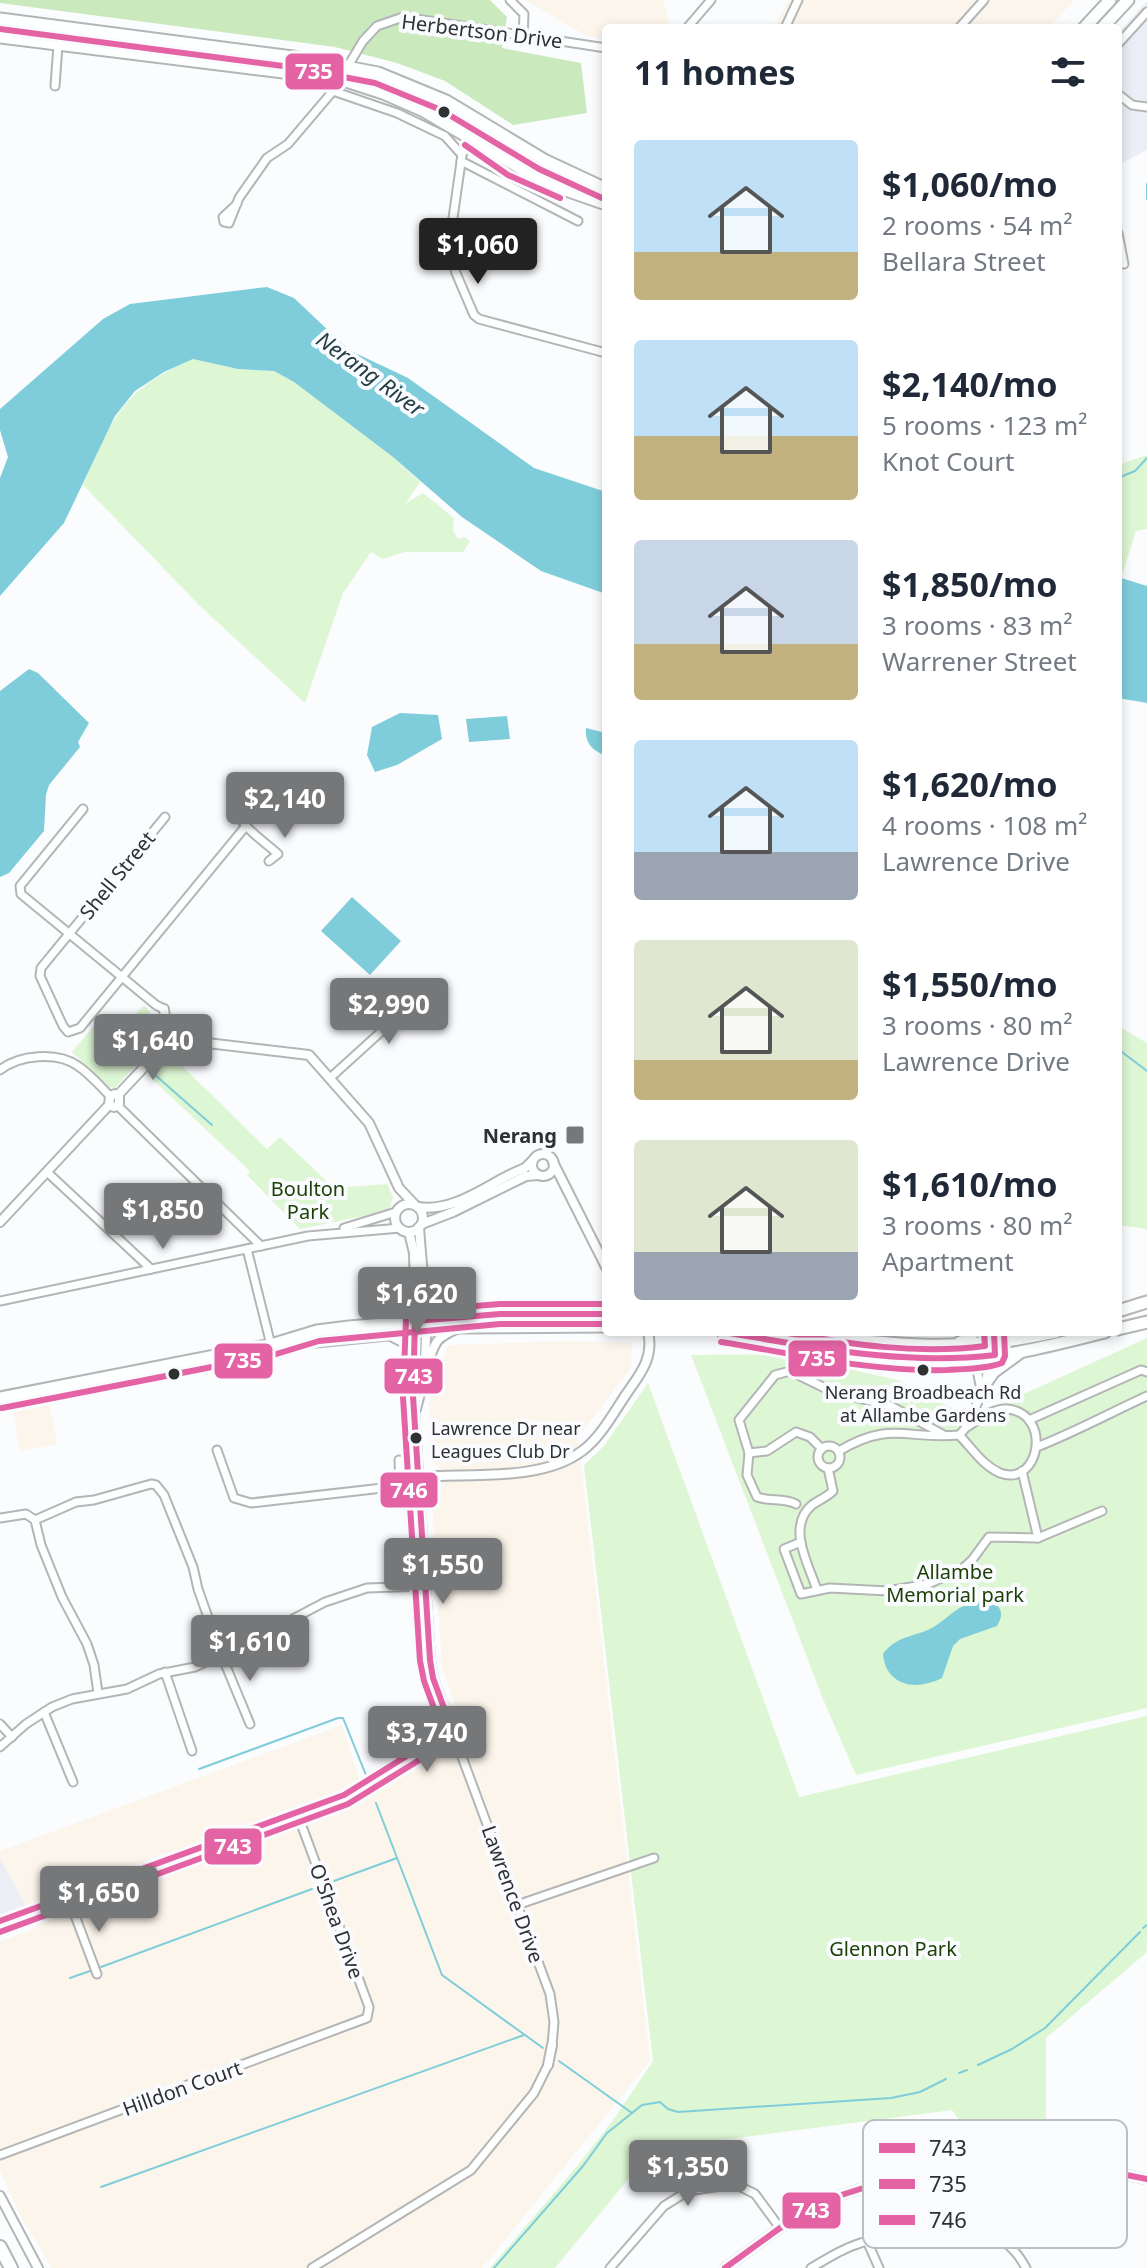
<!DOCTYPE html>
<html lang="en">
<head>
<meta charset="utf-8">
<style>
	:root { --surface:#fff; --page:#f2f2f3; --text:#1f2937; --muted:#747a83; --accent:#767779 }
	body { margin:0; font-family:"Noto Sans",sans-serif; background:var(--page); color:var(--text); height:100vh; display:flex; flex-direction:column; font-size:30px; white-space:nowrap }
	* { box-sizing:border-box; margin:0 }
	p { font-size:26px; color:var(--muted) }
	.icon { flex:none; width:44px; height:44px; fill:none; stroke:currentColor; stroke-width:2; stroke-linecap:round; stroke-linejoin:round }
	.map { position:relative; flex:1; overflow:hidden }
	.details { position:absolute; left:602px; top:24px; width:520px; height:1312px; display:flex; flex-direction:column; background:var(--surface); border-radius:8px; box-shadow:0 4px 12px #0003 }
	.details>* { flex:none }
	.price { position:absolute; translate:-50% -68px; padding:0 18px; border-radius:8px; background:var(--accent); color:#fff; font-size:26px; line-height:52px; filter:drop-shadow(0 2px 4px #0008) }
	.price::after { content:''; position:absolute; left:50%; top:48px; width:24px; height:18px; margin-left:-12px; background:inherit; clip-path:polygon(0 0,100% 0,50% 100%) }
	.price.current { background:#222; color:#fff }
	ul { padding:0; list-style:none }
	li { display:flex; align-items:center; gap:24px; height:200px; padding:0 32px }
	li span { display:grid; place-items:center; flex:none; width:224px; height:160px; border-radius:8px; color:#555 }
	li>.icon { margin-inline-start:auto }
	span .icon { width:96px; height:96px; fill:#fffc; stroke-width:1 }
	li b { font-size:34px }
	h2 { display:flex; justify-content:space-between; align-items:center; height:96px; padding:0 32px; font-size:34px }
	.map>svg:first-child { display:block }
	.built { fill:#eceef6 }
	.industrial { fill:#fcf5eb }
	.green { fill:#ddf6d4 }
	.forest { fill:#caeabd }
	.water { fill:#7fcdda }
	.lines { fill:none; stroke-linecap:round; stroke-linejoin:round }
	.stream { stroke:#7fcdda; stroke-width:2 }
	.minor-casing { stroke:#b4b5b6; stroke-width:11 }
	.tertiary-casing { stroke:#b4b5b6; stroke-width:12 }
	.primary-casing { stroke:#b4b5b6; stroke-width:15 }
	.motorway-casing { stroke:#b4b5b6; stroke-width:16 }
	.minor { stroke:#feffff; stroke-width:7 }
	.tertiary { stroke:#feffff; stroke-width:8 }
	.primary { stroke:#feffff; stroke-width:11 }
	.motorway { stroke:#feffff; stroke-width:12 }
	.bus-1-casing { stroke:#fafbff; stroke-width:12 }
	.bus-2-casing { stroke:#fafbff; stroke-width:12 }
	.bus-3-casing { stroke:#fafbff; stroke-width:12 }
	.bus-1 { stroke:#e463a4; stroke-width:6 }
	.bus-2 { stroke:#e463a4; stroke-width:6 }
	.bus-3 { stroke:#e463a4; stroke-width:6 }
	.bus-dot { fill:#2f3032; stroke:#fafbff; stroke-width:3 }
	.poi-dot { fill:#767779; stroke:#fafbff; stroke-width:3 }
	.labels { text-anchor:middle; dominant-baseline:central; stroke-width:8; stroke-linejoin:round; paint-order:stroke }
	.bus-label { font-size:18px; fill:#2f3032; stroke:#fafbff }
	.street-label { font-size:20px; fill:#2f3032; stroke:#fafbff }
	.poi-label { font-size:20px; font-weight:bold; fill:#2f3032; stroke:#fafbff; text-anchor:end }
	.park-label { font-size:20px; fill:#1b3f04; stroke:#fafbff }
	.water-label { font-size:22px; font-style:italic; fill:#253e42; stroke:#fafbff }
	.key { fill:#fafbff; stroke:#bdbec2; stroke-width:2 }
	.key-label { font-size:22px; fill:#2f3032 }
	.line-badge { stroke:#fafbff; stroke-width:3 }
	.badge-label { font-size:22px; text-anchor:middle; font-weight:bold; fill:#fff }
</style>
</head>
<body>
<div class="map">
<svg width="1147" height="2268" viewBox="0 0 1147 2268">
	<rect width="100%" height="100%" fill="#fbfcfe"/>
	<g class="built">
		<path d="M 1147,1 L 1147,150 L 1118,165 L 1118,33 Z"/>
		<path d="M 0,1858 L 28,1909 L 0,1919 Z"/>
	</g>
	<g class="industrial">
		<path d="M 525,0 L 663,0 L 670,28 L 606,28 L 606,40 L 585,35 Z"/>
		<path d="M 789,0 L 1074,0 L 1049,28 L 773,28 Z"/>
		<path d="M 567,1341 L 632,1343 L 630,1369 L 578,1438 L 650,2061 L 482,2268 L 52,2268 L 20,2214 L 0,2171 L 0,1942 L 38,1927 L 0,1858 L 0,1851 L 342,1725 L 359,1778 L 459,1717 L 442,1668 L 432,1498 L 436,1489 L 442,1486 L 440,1466 L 431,1462 L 429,1402 L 448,1345 Z"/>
		<path d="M 50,1405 L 57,1444 L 20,1451 L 13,1412 Z"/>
	</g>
	<g class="green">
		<path d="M 193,359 L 238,369 L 274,371 L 294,382 L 393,457 L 420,482 L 405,504 L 423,493 L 454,518 L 453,531 L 458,539 L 465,537 L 470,541 L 463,552 L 405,552 L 383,559 L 371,552 L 343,593 L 305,703 L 200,606 L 83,485 C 115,416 119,392 193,359 Z"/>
		<path d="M 1147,455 L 1147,529 L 1136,531 L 1122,575 L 1118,574 L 1118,465 Z"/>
		<path d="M 144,1005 C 174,1037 136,1064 115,1088 L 109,1087 L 72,1052 L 95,1025 L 111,1040 Z"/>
		<path d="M 1118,1026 L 1147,1043 L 1147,1229 L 1118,1225 Z"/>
		<path d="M 171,1055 L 267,1149 L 280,1137 L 334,1188 L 387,1184 L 393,1197 L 390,1208 L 383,1212 L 300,1229 L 247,1175 L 250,1171 L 149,1076 Z"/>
		<path d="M 1147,1338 L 1147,1708 L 856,1775 L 823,1699 L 691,1355 L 780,1354 L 898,1380 L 971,1418 Z"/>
		<path d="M 648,1383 L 799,1797 L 1147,1716 L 1147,1947 L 1146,1953 L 1046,2038 L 1046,2134 L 1057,2153 L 982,2161 L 978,2149 L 952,2110 L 653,2149 L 555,2268 L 490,2268 L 578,2165 L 614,2119 L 653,2061 L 584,1465 L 604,1446 Z"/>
	</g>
	<path class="forest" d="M 0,0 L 490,0 L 507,17 L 502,48 L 581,63 L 587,113 L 513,125 L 445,81 L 397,63 L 335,47 L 0,3 Z"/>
	<g class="water">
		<path d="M 267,287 L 294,298 L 349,350 L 408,378 L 534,468 L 606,492 L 606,594 L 541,571 L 462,517 L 393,457 L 294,382 L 274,371 L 238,369 L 193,359 L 164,372 L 135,391 L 115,416 L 64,523 L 0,596 L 0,478 L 8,457 L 0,430 L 0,409 L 103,319 L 130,304 Z"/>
		<path d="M 1118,577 L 1147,586 L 1147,703 L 1118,698 Z"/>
		<path d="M 29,669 L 38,673 L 89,723 L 78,742 L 80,747 L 49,785 L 46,795 L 44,831 L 9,873 L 0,877 L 0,691 Z"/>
		<path d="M 400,713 L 438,715 L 442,739 L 397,765 L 375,772 L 367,755 L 372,727 Z"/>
		<path d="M 507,716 L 510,739 L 469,742 L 466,719 Z"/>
		<path d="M 586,728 L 606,733 L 606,756 C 592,750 585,744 586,728 Z"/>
		<path d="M 352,897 L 401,941 L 370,975 L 321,931 Z"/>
		<path d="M 977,1602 L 997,1605 C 1003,1612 1002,1618 997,1626 L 960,1639 L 953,1646 L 942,1678 C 917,1691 886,1687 883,1654 C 898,1633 919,1638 938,1624 C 954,1613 957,1606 977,1602 Z"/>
	</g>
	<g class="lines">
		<g class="stream">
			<path d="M 1147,184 L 1147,199"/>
			<path d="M 1118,478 L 1135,471 L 1147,458"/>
			<path d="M 1118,1049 L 1147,1071"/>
			<path d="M 154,1074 L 212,1125"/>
			<path d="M 199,1769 L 338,1718 L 343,1718 L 368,1780"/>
			<path d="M 376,1803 L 442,1975 L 543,2048"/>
			<path d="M 334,1881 L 397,1858"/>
			<path d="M 1143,1928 L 1147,1925"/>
			<path d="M 101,1967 L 312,1889"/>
			<path d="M 70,1978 L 90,1971"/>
			<path d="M 559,2061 L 632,2113"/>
			<path d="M 978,2065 L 1012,2049 L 1045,2028 L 1140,1932"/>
			<path d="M 959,2073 L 967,2070"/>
			<path d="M 101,2187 L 524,2035"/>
			<path d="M 494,2268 L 583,2166 L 607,2133 L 642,2105 L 660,2102 L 668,2109 L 678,2112 L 891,2098 L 920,2092 L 946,2079"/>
		</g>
		<defs>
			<g id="minor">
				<path d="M 510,0 L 524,14 L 523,36"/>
				<path d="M 687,28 L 711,0"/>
				<path d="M 785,28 L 798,0"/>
				<path d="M 959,28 L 984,0"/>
				<path d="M 1118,44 L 1147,12"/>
				<path d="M 55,86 L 58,45"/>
				<path d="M 333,91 L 397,113 L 445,136 L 462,155"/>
				<path d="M 1118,94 L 1132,105 L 1147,107"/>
				<path d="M 469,136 L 462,155 L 449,246 L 456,273 L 474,315 L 479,319 L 606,353"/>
				<path d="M 461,161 L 578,221"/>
				<path d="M 237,204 L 223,217 L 224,222 L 229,223 L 239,198 L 267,158 L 288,144 L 333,91 L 363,41 L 377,26 L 403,17 L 606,48"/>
				<path d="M 1118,233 L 1124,264"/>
				<path d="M 83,809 L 20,886 L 21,894 L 156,1005 L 164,1009"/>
				<path d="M 165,817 L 41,968 L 40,976 L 63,1026 L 68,1032 L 80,1028 L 245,827"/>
				<path d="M 240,817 C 247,831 265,842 278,854 L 269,861"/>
				<path d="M 0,1070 C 19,1055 57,1051 78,1066 C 90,1074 100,1086 110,1096"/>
				<path d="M 330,1078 L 383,1030 L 432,996"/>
				<path d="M 118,1106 L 261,1246"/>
				<path d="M 47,1172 L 151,1269"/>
				<path d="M 344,1228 L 396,1212"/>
				<path d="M 247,1249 L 271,1345"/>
				<path d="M 0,1301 L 308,1236 L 400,1228"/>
				<path d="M 965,1360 L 977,1370 L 980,1385"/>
				<path d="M 994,1374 L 1020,1355"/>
				<path d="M 983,1390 L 993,1376 L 995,1344"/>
				<path d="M 1029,1420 L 1141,1370 L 1147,1372"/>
				<path d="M 959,1435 C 972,1448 982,1465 1000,1473 C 1040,1488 1053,1413 1007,1409 C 993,1408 978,1420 967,1427"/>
				<circle cx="829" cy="1457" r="11"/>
				<path d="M 1037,1447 C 1075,1432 1110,1413 1147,1396"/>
				<path d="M 217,1450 L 234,1498 L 251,1503 L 400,1486 L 399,1460"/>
				<path d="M 839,1451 C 891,1420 907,1440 959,1435 C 971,1426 987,1380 989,1364 C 989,1357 988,1350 988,1344"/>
				<path d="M 749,1453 L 767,1451 L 796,1432 L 810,1437 L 822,1449"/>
				<path d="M 1022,1471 L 1038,1538"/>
				<path d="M 796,1504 C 783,1497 771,1502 757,1497 L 747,1475 L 749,1453 L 739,1420 L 775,1375 L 790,1371 L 833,1392 L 891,1406 L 944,1435"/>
				<path d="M 0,1518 L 26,1514 L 35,1520"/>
				<path d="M 35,1520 L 76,1502 L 94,1500 L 151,1484 L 156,1485 L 164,1495 L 193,1567 L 198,1589 L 221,1654 L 250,1724"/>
				<path d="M 35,1520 L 41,1545 L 62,1597 L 87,1644 L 94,1665 L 98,1693"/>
				<path d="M 801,1542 L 784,1549 L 801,1594 L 830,1588 L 888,1591 L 928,1584 L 962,1569 L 972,1560 L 989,1537 L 1038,1538 L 1102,1511"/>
				<path d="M 817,1590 C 809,1565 786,1527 812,1505 C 819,1500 827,1497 833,1491 L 828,1468"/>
				<path d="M 165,1672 L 192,1751"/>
				<path d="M 44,1712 L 73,1782"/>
				<path d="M 0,1724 L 12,1737"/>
				<path d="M 0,1747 L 26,1724 L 52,1707 L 72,1699 L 127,1689 L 159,1674 L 195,1667 L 230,1650 L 250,1636 L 287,1622 L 325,1602 L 367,1588 L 425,1586"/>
				<path d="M 71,1905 L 97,1974"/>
				<path d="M 517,1905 L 654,1858"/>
				<path d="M 0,1932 L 348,1804 L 455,1738 L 550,1994 L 554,2022 L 552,2045"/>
				<path d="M 0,2155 L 367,2018 L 369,2007 L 300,1821"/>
				<path d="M 934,2177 L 939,2231"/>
				<path d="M 867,2241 L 879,2268"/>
				<path d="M 312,2268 L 471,2170 L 534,2093 L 548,2065"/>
				<path d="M 610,2268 L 664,2206 L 688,2191 L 727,2185 L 739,2186 L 755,2194 L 780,2228"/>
				<path d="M 811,2268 C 825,2260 840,2250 855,2245 C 889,2232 968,2224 1002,2241 C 1013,2247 1020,2257 1026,2268"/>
			</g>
			<g id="tertiary">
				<path d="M 164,1009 L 168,1043"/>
				<path d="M 118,1095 L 164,1046 L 182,1040 L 309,1055 L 369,1123 L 399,1188 L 414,1204"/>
				<circle cx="543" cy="1165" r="11"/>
				<path d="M 553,1162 L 606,1267"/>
				<circle cx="409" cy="1218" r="14"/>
				<path d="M 418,1207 C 457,1213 490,1181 525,1168 L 533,1160"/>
				<path d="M 0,1222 L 109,1105 L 110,1096 L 115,1094 L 119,1096 L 119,1105 L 114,1107 L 109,1105"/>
				<path d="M 422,1224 L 453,1212 L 526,1176 L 538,1175"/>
				<path d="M 409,1232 L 414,1253 L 416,1339 L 413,1396 L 430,1660 L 433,1678 L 455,1738"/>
				<path d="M 387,1334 L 404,1343 L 415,1367"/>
				<path d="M 959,1341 L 971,1337 L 977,1332"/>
				<path d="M 428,1362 C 436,1341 435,1339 456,1329"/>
				<path d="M 416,1409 C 434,1351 423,1287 419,1227"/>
				<path d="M 419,1477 C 469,1473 541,1482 582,1451 C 601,1437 614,1412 627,1393 C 641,1373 654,1357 648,1332"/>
				<path d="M 548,2065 L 552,2045"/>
				<path d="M 0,2196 L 38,2268"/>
				<path d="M 725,2268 L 780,2228 L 838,2196 L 873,2185 L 997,2167 L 1066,2163 L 1147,2179"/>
			</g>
			<g id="primary">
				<path d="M 0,19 L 293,57 L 378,73 L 446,101 L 544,160 L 606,189"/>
				<path d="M 1084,28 L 1110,0"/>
				<path d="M 1102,28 L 1128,0"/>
				<path d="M 0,37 L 340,79 L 383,93 L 424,111 L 546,183 L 606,204"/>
				<path d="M 1118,1311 L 1147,1302"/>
				<path d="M 1118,1329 L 1147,1322"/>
				<path d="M 723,1332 C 804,1345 885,1365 967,1359 C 1013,1356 1060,1343 1105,1332"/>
				<path d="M 802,1332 C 890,1347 968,1352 1056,1332"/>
				<path d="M 295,1343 L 460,1327 L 606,1326"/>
				<path d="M 0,1398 L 271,1345 L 317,1331 L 349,1327 L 500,1314 L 606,1314"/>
			</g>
			<path id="motorway" d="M 0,2247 L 11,2268"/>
		</defs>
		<use href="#minor" class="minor-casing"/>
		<use href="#tertiary" class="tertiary-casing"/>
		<use href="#primary" class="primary-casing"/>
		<use href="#motorway" class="motorway-casing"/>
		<use href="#minor" class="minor"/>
		<use href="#tertiary" class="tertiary"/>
		<use href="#primary" class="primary"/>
		<use href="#motorway" class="motorway"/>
		<defs>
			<g id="bus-1">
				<path d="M 723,1332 C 814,1347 902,1366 995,1355 L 994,1332"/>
				<path d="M 455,1738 L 433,1678 L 430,1660 L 413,1396 L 415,1321 L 500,1314 L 606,1314"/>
				<path d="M 0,1932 L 348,1804 L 455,1738"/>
				<path d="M 725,2268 L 780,2228 L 838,2196 L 873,2185 L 997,2167 L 1066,2163 L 1147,2179"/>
			</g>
			<g id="bus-2">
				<path d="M 0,29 L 291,67 L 375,83 L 441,110 L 539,169 L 602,198"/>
				<path d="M 465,145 L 508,175 L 560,198"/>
				<path d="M 721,1342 C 796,1354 871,1372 947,1370 C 964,1369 986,1369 1002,1363 L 1005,1356 L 1004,1332"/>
				<path d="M 2,1408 L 273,1355 L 319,1341 L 500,1324 L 606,1324"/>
			</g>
			<g id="bus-3">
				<path d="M 782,1332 C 849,1344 916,1355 985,1346 L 984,1332"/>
				<path d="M 446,1741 L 424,1681 L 420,1661 L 403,1397 L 406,1318 L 413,1311 L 500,1304 L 606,1304"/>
				<path d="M 0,1921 L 344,1795 L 450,1729"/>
			</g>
		</defs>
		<use href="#bus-1" class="bus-1-casing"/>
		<use href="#bus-2" class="bus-2-casing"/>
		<use href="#bus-3" class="bus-3-casing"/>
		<use href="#bus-1" class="bus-1"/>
		<use href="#bus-2" class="bus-2"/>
		<use href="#bus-3" class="bus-3"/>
	</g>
	<g class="bus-dot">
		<circle cx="444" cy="112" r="7"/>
		<circle cx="923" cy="1370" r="7"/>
		<circle cx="174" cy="1374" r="7"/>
		<circle cx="416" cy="1438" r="7"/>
	</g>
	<rect class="poi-dot" x="565" y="1125" width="20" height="20" rx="4"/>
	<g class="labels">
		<g class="bus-label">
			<text x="923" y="1392">Nerang Broadbeach Rd<tspan x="923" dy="23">at Allambe Gardens</tspan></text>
			<text x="431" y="1428" text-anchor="start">Lawrence Dr near<tspan x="431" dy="23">Leagues Club Dr</tspan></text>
		</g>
		<g class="street-label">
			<text transform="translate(482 31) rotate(7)">Herbertson Drive</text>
			<text transform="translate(117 875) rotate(-51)">Shell Street</text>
			<text transform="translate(513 1894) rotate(70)">Lawrence Drive</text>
			<text transform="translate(337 1921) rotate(70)">O'Shea Drive</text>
			<text transform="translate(182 2088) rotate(-20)">Hilldon Court</text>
		</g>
		<g class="poi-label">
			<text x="557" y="1135">Nerang</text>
		</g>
		<g class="park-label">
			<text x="308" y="1188">Boulton<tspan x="308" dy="23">Park</tspan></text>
			<text x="955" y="1571">Allambe<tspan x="955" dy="23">Memorial park</tspan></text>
			<text x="893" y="1948">Glennon Park</text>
		</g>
		<g class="water-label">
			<text transform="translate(371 373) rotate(36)">Nerang River</text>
		</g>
	</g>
	<rect x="863" y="2120" width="264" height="128" rx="12" class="key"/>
	<rect x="879" y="2143" width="36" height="10" fill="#e463a4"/>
	<rect x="879" y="2179" width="36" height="10" fill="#e463a4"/>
	<rect x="879" y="2215" width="36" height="10" fill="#e463a4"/>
	<g class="key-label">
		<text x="929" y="2156">743</text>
		<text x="929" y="2192">735</text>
		<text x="929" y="2228">746</text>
	</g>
	<g class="line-badge">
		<rect x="284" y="52" width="61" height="39" rx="8" fill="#e463a4"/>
		<rect x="787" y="1339" width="61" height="39" rx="8" fill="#e463a4"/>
		<rect x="213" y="1342" width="61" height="38" rx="8" fill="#e463a4"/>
		<rect x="383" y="1357" width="61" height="38" rx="8" fill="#e463a4"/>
		<rect x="379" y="1471" width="60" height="38" rx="8" fill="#e463a4"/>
		<rect x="203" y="1827" width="60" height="39" rx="8" fill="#e463a4"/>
		<rect x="781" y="2191" width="61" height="39" rx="8" fill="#e463a4"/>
	</g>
	<g class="badge-label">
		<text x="314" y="79">735</text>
		<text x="817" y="1366">735</text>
		<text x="243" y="1368">735</text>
		<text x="414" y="1384">743</text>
		<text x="409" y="1498">746</text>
		<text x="233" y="1854">743</text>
		<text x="811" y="2218">743</text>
	</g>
</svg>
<b class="price current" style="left:478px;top:286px">$1,060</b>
<b class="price" style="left:285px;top:840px">$2,140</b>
<b class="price" style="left:389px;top:1046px">$2,990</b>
<b class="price" style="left:153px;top:1082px">$1,640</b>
<b class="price" style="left:163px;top:1251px">$1,850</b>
<b class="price" style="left:417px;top:1335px">$1,620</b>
<b class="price" style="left:443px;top:1606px">$1,550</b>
<b class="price" style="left:250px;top:1683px">$1,610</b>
<b class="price" style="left:427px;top:1774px">$3,740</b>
<b class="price" style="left:99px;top:1934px">$1,650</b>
<b class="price" style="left:688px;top:2208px">$1,350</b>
<section class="details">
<h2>11 homes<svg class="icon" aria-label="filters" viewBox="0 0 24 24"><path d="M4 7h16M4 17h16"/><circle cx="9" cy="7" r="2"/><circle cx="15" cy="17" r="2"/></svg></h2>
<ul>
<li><span style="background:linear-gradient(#bfe0f5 70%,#c2b280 0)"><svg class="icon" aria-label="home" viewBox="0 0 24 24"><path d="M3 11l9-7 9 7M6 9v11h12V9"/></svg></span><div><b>$1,060/mo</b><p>2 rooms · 54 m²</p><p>Bellara Street</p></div></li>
<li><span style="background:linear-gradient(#bfe0f5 60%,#c2b280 0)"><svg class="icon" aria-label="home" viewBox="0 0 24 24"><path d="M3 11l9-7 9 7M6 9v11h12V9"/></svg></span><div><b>$2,140/mo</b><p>5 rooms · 123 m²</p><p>Knot Court</p></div></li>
<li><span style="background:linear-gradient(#c9d6e8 65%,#c2b280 0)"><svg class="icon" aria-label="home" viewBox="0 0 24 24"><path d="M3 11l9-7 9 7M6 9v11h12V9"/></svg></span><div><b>$1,850/mo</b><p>3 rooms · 83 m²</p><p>Warrener Street</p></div></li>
<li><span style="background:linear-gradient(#bfe0f5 70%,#9aa5b1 0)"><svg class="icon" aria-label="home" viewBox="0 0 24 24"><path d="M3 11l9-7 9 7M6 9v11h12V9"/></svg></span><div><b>$1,620/mo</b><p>4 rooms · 108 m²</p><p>Lawrence Drive</p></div></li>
<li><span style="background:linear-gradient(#dfe7d0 75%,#c2b280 0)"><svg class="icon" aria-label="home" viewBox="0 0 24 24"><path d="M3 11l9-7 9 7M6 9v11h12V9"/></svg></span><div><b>$1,550/mo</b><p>3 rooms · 80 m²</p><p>Lawrence Drive</p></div></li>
<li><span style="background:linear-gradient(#dfe7d0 70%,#9aa5b1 0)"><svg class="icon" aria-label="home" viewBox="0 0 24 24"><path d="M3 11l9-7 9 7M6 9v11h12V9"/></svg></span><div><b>$1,610/mo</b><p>3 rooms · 80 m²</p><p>Apartment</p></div></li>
</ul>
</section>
</div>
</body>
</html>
